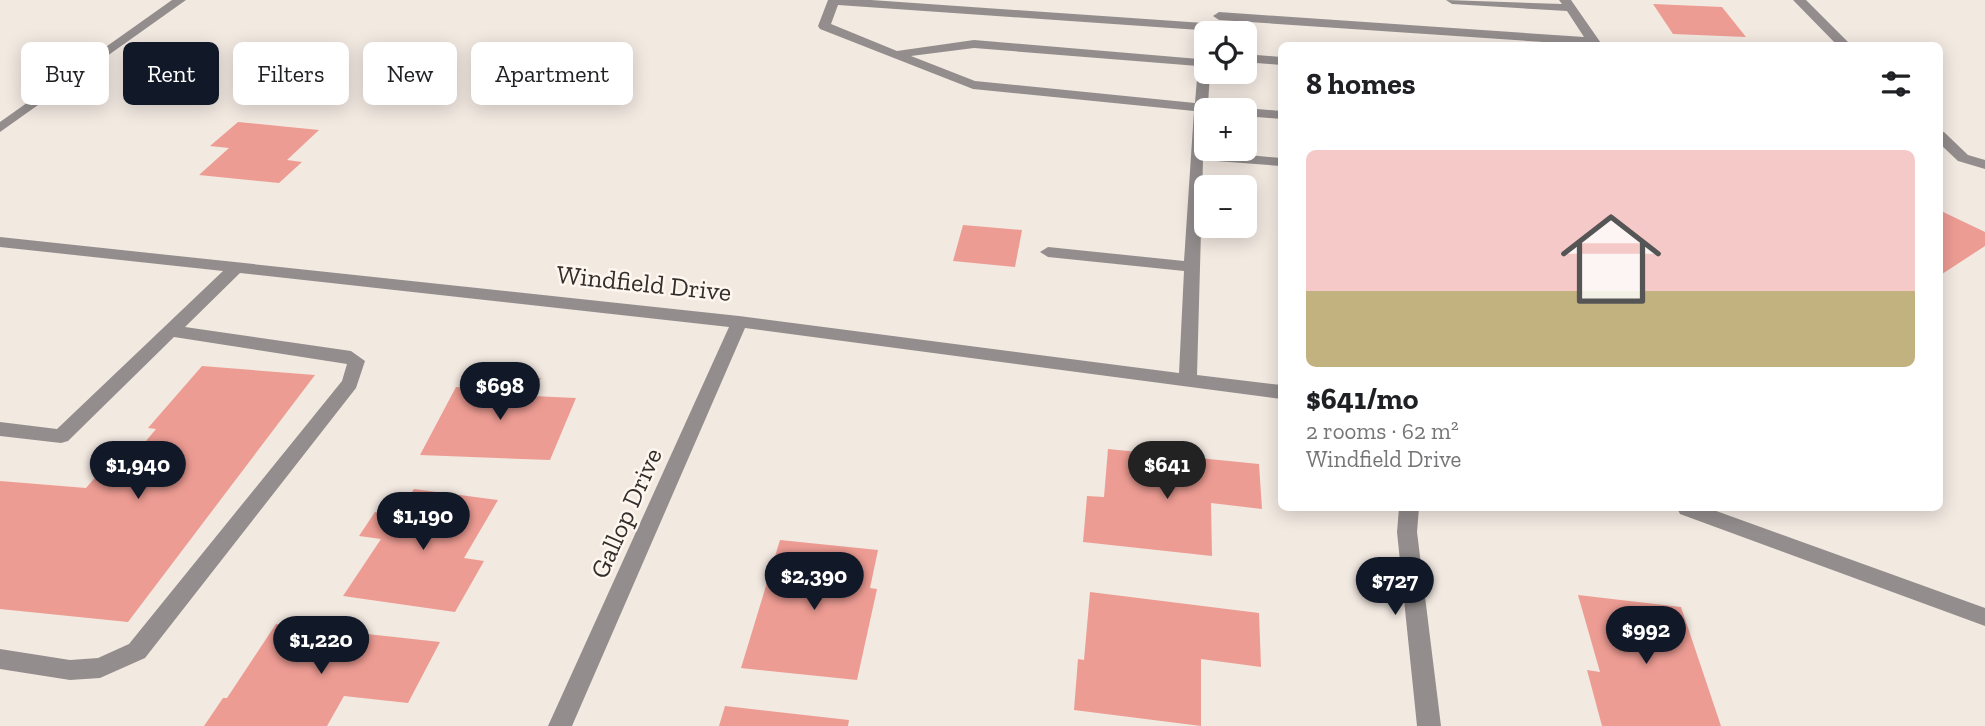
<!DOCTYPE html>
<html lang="en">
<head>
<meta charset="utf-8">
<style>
	:root { --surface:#fff; --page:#f2f2f2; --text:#202124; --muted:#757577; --line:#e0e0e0; --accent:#111827 }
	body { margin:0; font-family:"Zilla Slab",serif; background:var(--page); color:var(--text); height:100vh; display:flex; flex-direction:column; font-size:26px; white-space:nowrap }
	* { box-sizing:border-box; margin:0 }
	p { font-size:23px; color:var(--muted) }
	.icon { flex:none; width:38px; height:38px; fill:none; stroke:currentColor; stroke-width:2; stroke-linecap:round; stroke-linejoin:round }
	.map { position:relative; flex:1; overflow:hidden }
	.details { position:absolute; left:1278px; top:42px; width:665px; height:469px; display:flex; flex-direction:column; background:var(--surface); border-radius:10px; box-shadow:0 4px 18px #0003 }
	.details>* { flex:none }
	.banner { position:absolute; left:21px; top:42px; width:665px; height:63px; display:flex; gap:14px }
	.fabs { position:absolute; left:1194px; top:21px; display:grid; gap:14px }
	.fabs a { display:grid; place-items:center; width:63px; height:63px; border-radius:10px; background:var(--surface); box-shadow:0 4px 18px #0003; font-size:35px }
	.price { position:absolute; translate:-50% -60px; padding:0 16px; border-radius:24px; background:var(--accent); color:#fff; font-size:23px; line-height:46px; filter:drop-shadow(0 2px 4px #0008) }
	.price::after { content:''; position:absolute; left:50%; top:42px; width:21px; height:16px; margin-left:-10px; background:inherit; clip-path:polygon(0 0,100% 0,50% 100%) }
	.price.current { background:#222; color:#fff }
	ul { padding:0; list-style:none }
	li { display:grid; align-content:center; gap:14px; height:371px; padding:0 28px }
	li+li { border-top:2px solid var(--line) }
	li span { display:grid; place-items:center; height:217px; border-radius:10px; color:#555 }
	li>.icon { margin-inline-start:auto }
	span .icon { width:126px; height:126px; fill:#fffc; stroke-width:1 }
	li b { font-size:30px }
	h2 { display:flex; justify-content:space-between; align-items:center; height:84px; padding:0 28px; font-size:30px }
	.tag { padding:0 24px; border-radius:10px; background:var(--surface); box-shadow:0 4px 18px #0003; font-size:24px; line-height:63px }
	.tag.current { background:var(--accent); color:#fff }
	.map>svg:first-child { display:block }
	.building { fill:#ed9c93 }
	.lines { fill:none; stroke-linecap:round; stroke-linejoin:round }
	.minor { fill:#938e8d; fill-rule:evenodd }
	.labels { text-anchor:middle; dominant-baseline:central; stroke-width:5; stroke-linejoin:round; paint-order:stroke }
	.street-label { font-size:26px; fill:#312e2b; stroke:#fff6ef }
</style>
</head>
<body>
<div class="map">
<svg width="1985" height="726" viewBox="0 0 1985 726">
	<rect width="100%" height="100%" fill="#f2e9e1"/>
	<g class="building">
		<path d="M 1653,4 L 1722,7 L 1746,37 L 1673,34 Z"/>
		<path d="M 238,122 L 319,130 L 287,160 L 302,162 L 279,183 L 199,175 L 229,148 L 210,146 Z"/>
		<path d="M 1939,210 L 1985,232 L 1985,246 L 1939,276 Z"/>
		<path d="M 963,225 L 1022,230 L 1015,267 L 953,261 Z"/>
		<path d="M 202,366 L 315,375 L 128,622 L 0,609 L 0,481 L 86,488 L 113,457 L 131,459 L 156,429 L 148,428 Z"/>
		<path d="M 498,377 L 541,378 L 533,396 L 576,398 L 550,460 L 420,455 L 456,387 L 492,389 Z"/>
		<path d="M 1108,449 L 1259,464 L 1262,509 L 1211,503 L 1212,556 L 1083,542 L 1087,496 L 1104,497 Z"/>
		<path d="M 414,489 L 498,500 L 464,558 L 484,561 L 455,612 L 343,596 L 381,539 L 359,536 L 375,512 L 396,515 Z"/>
		<path d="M 780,540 L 878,550 L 870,588 L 877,589 L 857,680 L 741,668 Z"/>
		<path d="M 1090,592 L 1259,613 L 1261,667 L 1201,659 L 1201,726 L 1074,710 L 1078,659 L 1084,660 Z"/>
		<path d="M 1578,595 L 1681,607 L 1721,726 L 1602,726 L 1587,670 L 1600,672 Z"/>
		<path d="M 276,624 L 440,642 L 408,703 L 344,696 L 327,726 L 204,726 L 223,698 L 227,698 Z"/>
		<path d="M 725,706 L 849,720 L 848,726 L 719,726 Z"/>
	</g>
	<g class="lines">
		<g class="minor">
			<path d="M 172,0 L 186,0 L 0,132 L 0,122 Z"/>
			<path d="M 828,0 L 871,0 L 1218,24 L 1218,30 L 1214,31 L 838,5 L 831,24 L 897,51 L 974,40 L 1199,59 L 1200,50 L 1206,46 L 1206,72 L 1210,72 L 1208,105 L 1227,107 L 1229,110 L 1206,110 L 1204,151 L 1281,158 L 1281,166 L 1203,160 L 1197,375 L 1281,385 L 1281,399 L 745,328 L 572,726 L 548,726 L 729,327 L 240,273 L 185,327 L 351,351 L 365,361 L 356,388 L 145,658 L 100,678 L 70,680 L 0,669 L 0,649 L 70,660 L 98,658 L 129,644 L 342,381 L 347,364 L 174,337 L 68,441 L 61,443 L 0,436 L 0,422 L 57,429 L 223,271 L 0,247 L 0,237 L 739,316 L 1179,373 L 1184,271 L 1048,257 L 1040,252 L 1048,247 L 1184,261 L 1194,111 L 973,89 L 820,29 L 818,26 ZM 974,48 L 1198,66 L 1195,103 L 975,81 L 911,56 Z"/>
			<path d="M 1446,0 L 1562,4 L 1559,0 L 1571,0 L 1603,46 L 1219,20 L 1213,16 L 1219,12 L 1584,37 L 1567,11 L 1452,4 Z"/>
			<path d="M 1793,0 L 1806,0 L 1852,46 L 1838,46 Z"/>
			<path d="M 1244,54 L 1281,57 L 1281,65 L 1244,62 Z"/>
			<path d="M 1244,108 L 1281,111 L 1281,119 L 1244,116 L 1244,110 L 1238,110 Z"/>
			<path d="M 1939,131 L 1944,132 L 1968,155 L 1985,160 L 1985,169 L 1958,161 L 1939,143 Z"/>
			<path d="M 1399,508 L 1419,508 L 1417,532 L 1441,726 L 1417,726 L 1397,532 Z"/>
			<path d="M 1677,508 L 1708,508 L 1985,608 L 1985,626 L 1680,514 Z"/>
		</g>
	</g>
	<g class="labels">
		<g class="street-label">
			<text transform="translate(644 283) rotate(6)">Windfield Drive</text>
			<text transform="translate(626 513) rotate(-66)">Gallop Drive</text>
		</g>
	</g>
</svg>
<div class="fabs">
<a><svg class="icon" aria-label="locate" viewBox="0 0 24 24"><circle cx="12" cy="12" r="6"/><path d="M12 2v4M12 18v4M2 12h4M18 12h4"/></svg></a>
<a>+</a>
<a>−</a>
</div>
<b class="price" style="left:500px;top:422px">$698</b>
<b class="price" style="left:138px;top:501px">$1,940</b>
<b class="price current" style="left:1167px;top:501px">$641</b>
<b class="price" style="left:423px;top:552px">$1,190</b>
<b class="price" style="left:814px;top:612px">$2,390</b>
<b class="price" style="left:1395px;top:617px">$727</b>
<b class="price" style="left:1646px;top:666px">$992</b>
<b class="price" style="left:321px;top:676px">$1,220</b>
<div class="banner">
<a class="tag">Buy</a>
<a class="tag current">Rent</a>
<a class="tag">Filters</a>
<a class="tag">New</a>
<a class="tag">Apartment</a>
</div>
<section class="details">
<h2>8 homes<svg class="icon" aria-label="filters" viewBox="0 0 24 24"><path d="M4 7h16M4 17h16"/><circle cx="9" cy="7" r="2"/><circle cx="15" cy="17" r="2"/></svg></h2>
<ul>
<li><span style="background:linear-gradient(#f6c9c9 65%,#c2b280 0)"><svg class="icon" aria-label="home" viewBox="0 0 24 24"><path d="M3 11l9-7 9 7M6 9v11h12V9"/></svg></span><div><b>$641/mo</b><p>2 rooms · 62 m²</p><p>Windfield Drive</p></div></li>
</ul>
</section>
</div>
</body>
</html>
